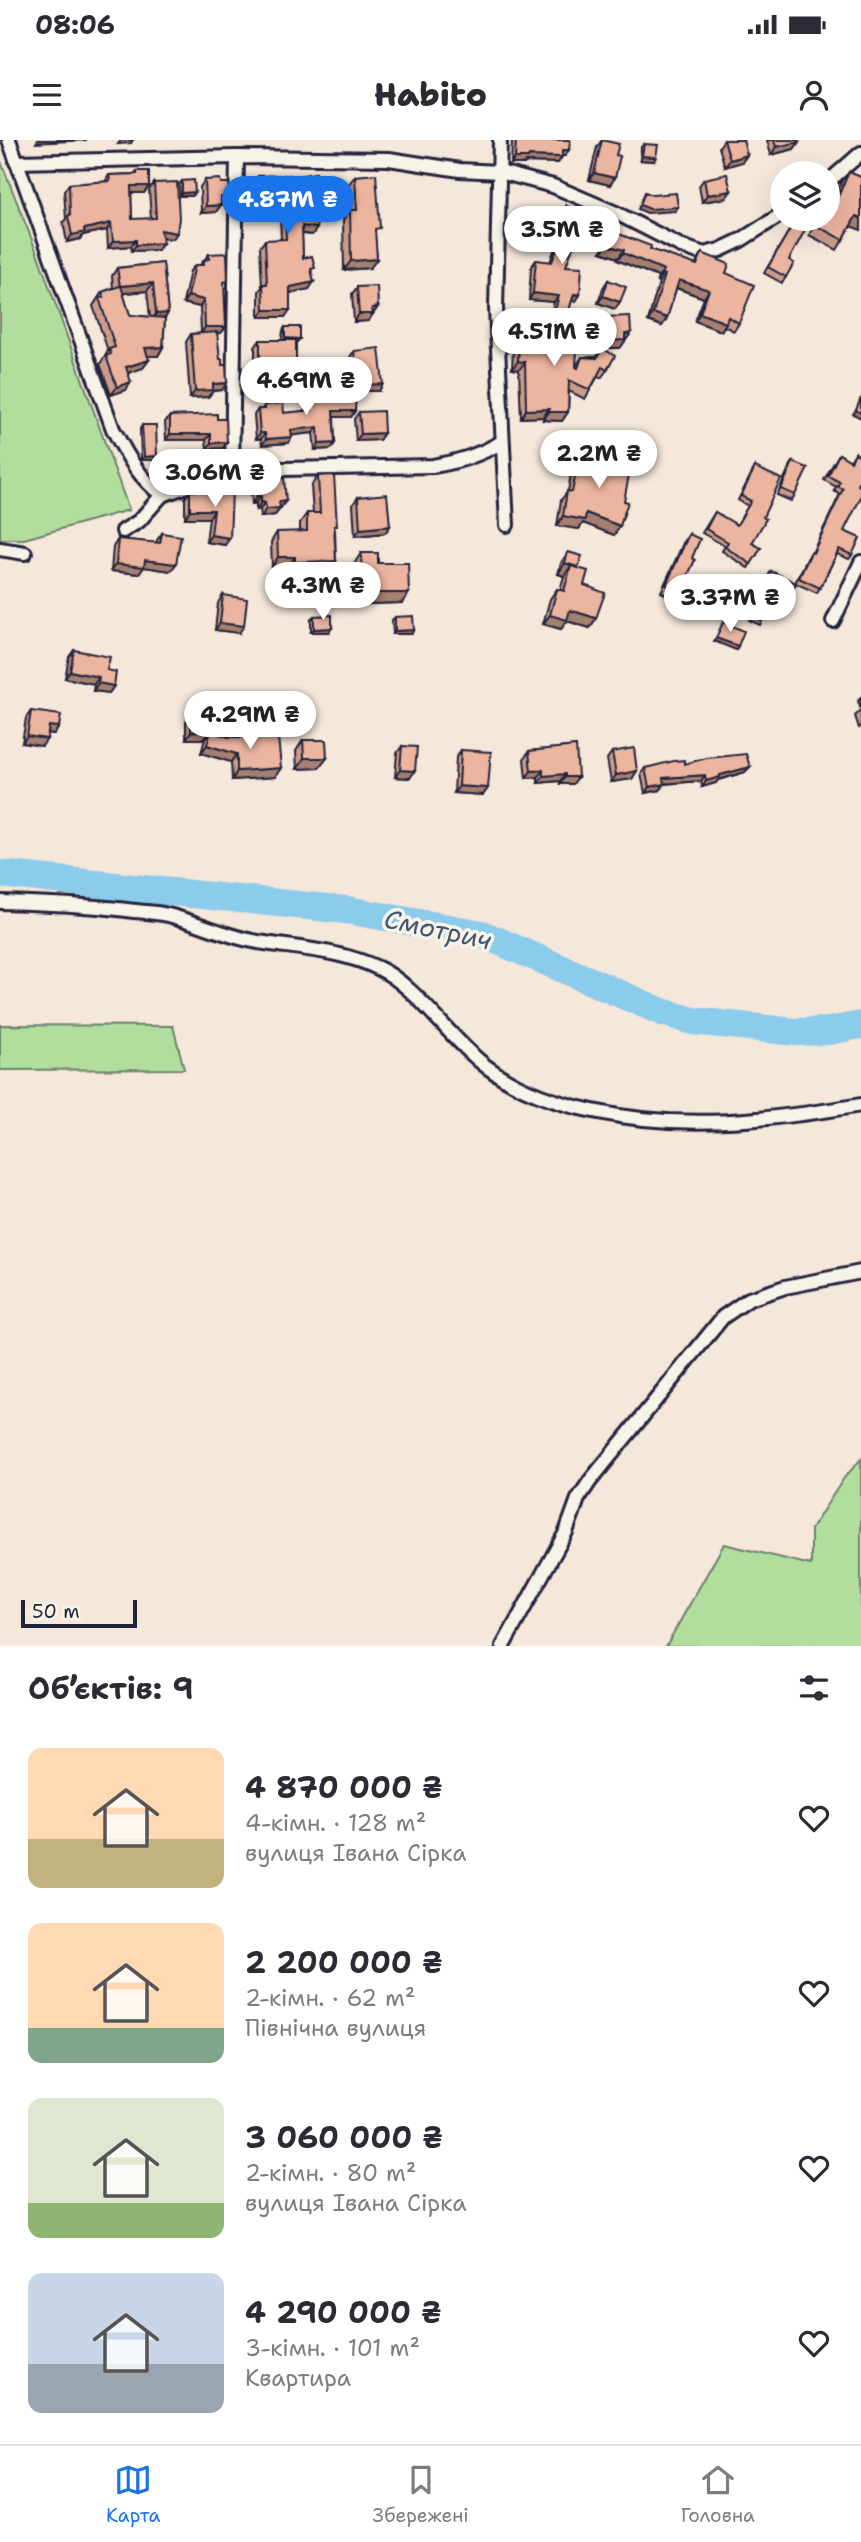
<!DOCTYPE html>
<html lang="uk">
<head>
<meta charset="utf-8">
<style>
	:root { --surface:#fff; --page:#f2f2f3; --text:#2b2b33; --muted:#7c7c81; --line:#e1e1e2; --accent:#1a73e8 }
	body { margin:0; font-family:"Shantell Sans",sans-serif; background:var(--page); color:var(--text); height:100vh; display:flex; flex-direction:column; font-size:26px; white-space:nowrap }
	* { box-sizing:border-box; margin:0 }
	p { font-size:23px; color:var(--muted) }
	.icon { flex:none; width:38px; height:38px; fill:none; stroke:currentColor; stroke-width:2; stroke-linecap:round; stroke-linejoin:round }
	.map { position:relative; height:1506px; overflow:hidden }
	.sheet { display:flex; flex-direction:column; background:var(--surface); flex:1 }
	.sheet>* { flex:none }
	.buttons { position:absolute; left:770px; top:21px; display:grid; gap:14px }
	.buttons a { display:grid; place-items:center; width:70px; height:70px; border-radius:50%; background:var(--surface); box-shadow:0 7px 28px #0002; font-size:35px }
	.scale { position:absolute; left:21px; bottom:18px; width:116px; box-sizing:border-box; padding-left:7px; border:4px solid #22223b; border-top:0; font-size:19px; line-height:24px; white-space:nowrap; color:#22223b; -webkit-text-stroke:5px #f7f3e8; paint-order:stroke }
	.price { position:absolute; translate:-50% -60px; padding:0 16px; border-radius:24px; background:#fff; color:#222; font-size:23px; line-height:46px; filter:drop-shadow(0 2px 4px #0008) }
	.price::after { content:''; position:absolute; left:50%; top:42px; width:21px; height:16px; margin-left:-10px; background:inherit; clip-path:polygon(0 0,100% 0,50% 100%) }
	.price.current { background:var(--accent); color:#fff }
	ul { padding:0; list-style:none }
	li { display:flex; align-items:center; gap:21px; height:175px; padding:0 28px }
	li span { display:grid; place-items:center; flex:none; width:196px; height:140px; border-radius:14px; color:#555 }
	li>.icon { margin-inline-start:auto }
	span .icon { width:84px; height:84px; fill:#fffc; stroke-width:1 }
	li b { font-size:30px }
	h2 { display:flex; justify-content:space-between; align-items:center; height:84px; padding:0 28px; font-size:30px }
	.status { display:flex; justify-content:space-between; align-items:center; height:49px; padding:0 35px; background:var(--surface); direction:ltr }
	.status svg { height:19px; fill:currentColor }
	header { display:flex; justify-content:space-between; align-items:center; height:91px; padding:0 28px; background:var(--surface); font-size:32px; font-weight:800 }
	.dock { display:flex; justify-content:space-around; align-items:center; height:98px; border-top:2px solid var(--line); background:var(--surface); font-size:19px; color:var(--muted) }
	.dock a { display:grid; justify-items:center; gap:4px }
	.dock .current { color:var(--accent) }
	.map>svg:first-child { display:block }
	.green { fill:#b1de9d; stroke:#6a806c; stroke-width:2 }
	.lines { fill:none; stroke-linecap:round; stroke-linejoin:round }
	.river { stroke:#8bcbec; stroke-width:28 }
	.street-casing { stroke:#22223b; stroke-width:18 }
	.street { stroke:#f7f3e8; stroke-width:12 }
	.wall { fill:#cb9c8a; stroke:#22223b; stroke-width:2; fill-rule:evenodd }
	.shaded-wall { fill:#a57f70; stroke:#22223b; stroke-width:2 }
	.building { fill:#ecb5a0; stroke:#22223b; stroke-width:2 }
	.labels { text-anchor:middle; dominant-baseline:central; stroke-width:7; stroke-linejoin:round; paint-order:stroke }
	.water-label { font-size:26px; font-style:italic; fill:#425570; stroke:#f7f3e8 }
</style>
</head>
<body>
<div class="status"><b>08:06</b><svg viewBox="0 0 49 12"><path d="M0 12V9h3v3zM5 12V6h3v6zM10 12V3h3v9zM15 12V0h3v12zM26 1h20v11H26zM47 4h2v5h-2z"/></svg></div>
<header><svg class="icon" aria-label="menu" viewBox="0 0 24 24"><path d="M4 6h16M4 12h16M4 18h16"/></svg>Habito<svg class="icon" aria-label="person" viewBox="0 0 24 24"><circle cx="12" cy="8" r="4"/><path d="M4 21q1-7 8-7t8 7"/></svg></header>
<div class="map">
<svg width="861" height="1506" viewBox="0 0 861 1506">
	<rect width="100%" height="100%" fill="#f5e7da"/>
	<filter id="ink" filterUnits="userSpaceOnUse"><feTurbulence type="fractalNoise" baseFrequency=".0143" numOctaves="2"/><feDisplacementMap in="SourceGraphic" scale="14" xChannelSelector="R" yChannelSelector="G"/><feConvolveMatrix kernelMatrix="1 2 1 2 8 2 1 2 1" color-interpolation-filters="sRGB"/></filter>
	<g filter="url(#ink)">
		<g class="green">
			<path d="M 0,19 L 39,118 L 129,370 L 24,399 L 0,399 Z"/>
			<path d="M 0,885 L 173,886 L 184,929 L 0,930 Z"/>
			<path d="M 861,1319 L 861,1506 L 666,1506 L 724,1404 L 811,1425 L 811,1389 L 844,1338 Z"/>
		</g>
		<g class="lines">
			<path class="river" d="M 0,734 L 346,770 L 482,794 L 662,872 L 693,881 L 796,892 L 828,891 L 861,885"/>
			<defs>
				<g id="street">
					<path d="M 9,0 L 113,289 C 127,315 138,337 162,355"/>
					<path d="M 500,0 L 496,169 L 507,385"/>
					<path d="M 16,22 L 237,17 L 389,19 L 460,30 L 500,32 L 553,46 L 616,73 L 681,106 L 704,114 L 720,110 L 741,100 L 782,74"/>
					<path d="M 828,42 L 861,13"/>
					<path d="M 232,330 L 237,17"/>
					<path d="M 123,391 L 139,381 L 162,355 L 232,330 L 433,326 C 459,322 480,315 502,302"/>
					<path d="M 0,409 L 25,413"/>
					<path d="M 833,481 L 861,422"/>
					<path d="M 0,762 C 43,763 84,765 127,770 C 140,772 155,772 168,775 C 201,783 232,799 265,803 C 303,809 342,811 378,828 C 416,845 451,901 487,927 C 519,951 555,963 593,971 C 683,991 772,980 861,965"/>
					<path d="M 503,1506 L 566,1392 L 578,1359 L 590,1341 L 723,1177 L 749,1159 L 785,1147 L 861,1132"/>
				</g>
			</defs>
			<use href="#street" class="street-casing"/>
			<use href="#street" class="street"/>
		</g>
		<g class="wall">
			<path d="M 512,0 L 570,0 L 565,16 L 562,16 L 558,23 L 526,22 L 524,24 L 511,24 Z"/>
			<path d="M 602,0 L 610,45 L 589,40 L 597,7 Z"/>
			<path d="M 724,0 L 747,15 L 742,22 L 725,27 L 719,7 Z"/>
			<path d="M 767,0 L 798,0 L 794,9 L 771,15 Z"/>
			<path d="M 644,4 L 654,21 L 640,20 L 641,7 Z"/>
			<path d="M 137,31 L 149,46 L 144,53 L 131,53 L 132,79 L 151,79 L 149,50 L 154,43 L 173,99 L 162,98 L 163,103 L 158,110 L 132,111 L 131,106 L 108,108 L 107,90 L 83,95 L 80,99 L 67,102 L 63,82 L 66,79 L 64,51 L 69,44 L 105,42 L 109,35 L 134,34 Z"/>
			<path d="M 849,32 L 851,86 L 837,110 L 809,95 L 817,79 L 828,79 L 829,71 L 842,41 Z"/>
			<path d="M 258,36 L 291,37 L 314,58 L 312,58 L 317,88 L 312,95 L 302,94 L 303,118 L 312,132 L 309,149 L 290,153 L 285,177 L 259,177 L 259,151 L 262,147 L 260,107 L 265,100 L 281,100 L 280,76 L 254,77 L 254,43 Z"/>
			<path d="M 355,36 L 375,96 L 377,119 L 370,128 L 344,130 L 343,80 L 350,70 L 348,45 Z"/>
			<path d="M 704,39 L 726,58 L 702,62 L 699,46 Z"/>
			<path d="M 205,40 L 225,64 L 221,64 L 216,72 L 201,73 L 200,47 Z"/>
			<path d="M 182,41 L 192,56 L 180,56 L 179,44 Z"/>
			<path d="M 566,66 L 566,126 L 576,161 L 572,161 L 563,184 L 549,180 L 554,162 L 529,160 L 531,127 L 536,120 L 550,122 L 560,94 L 557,93 L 561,73 Z"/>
			<path d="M 793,84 L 789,120 L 786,137 L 782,143 L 764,133 Z"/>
			<path d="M 611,91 L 650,109 L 695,125 L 702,113 L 726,133 L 739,183 L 734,191 L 724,186 L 721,191 L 695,181 L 704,158 L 676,148 L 667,178 L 662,186 L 648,181 L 659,142 L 657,141 L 658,137 L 617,120 L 618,118 L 601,112 L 606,99 Z"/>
			<path d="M 209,114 L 224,147 L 226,187 L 221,193 L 217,193 L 222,250 L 213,251 L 208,257 L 190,258 L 186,202 L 191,194 L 201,193 L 200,167 L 183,163 L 190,131 L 195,125 L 200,125 Z"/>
			<path d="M 163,123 L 168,173 L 165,178 L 163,207 L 158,216 L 147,216 L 149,220 L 143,228 L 128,233 L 126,250 L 111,255 L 100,224 L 108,211 L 93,166 L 102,152 L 113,148 L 112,136 L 117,128 ZM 147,151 L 150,177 L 130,175 L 123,153 Z"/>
			<path d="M 608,140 L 620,162 L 615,169 L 598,163 L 603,148 Z"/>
			<path d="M 357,147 L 378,167 L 368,181 L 354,182 L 352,154 Z"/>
			<path d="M 606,177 L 631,193 L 620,208 L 603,208 L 607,230 L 601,238 L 598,236 L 585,259 L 569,251 L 568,272 L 562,281 L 543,280 L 543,277 L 521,278 L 519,230 L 512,229 L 514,190 L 520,182 L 549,201 L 564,208 L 576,226 L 582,217 L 596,217 L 602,208 L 601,184 Z"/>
			<path d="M 285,187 L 300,199 L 297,202 L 296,202 L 291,230 L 287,230 L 283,236 L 255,236 L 255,207 L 260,200 L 282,200 L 283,190 Z"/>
			<path d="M 354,211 L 379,251 L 353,251 L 350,217 Z"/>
			<path d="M 332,253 L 355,271 L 351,277 L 334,277 L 335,303 L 331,309 L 315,310 L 313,293 L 292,295 L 288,303 L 262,305 L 261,299 L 256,299 L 254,275 L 258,269 L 262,269 L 265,265 L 284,273 L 308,271 L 307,263 L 311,257 L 331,256 Z"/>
			<path d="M 359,272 L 384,293 L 379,300 L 356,301 L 354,279 Z"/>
			<path d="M 170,276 L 217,279 L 227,302 L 223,308 L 207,309 L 206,300 L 166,300 L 165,282 Z"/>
			<path d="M 142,285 L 157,316 L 154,320 L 141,320 L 140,289 Z"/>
			<path d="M 855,313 L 858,345 L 844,391 L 852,415 L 849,419 L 837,414 L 817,453 L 795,443 L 808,417 L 811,412 L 812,413 L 840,354 L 834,351 L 836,347 L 824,340 L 839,314 L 850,321 Z"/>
			<path d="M 580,314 L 624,361 L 620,386 L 614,395 L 583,383 L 579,389 L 557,386 L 561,360 L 568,351 L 573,323 Z"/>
			<path d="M 793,322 L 795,355 L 791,361 L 777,355 L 789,328 Z"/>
			<path d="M 755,327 L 763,377 L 752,403 L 761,408 L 748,428 L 722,411 L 725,406 L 702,393 L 715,372 L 737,385 L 748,366 L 738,360 Z"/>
			<path d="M 318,336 L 335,390 L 336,421 L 329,430 L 289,431 L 288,426 L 272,427 L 271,402 L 277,392 L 300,392 L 300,383 L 307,373 L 313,373 L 311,346 Z"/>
			<path d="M 260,340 L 281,368 L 280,369 L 275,375 L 261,377 L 260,369 L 256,370 L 256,363 L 252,364 L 251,351 L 256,344 L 258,344 Z"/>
			<path d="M 190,351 L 232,351 L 225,405 L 206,402 L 209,378 L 185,378 L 185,358 Z"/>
			<path d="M 358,357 L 390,386 L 385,393 L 355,396 L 353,364 Z"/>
			<path d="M 162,393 L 171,431 L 144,427 L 139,434 L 111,431 L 113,407 L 118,399 L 156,403 L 157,400 Z"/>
			<path d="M 689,394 L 692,418 L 680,452 L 675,459 L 661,452 L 684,401 Z"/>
			<path d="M 568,412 L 578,428 L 596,478 L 590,488 L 567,481 L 561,489 L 543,484 L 550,459 L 557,449 L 560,450 L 564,436 L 558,434 L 561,423 Z"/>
			<path d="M 361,413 L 378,423 L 409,453 L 402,463 L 370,464 L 370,450 L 355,451 L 354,424 Z"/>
			<path d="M 771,431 L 788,460 L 786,464 L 774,458 L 760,485 L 749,480 L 751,476 L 749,474 Z"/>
			<path d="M 223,455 L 239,493 L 215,490 L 218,463 Z"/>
			<path d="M 314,476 L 329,492 L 311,492 L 311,479 Z"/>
			<path d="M 395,477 L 411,494 L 393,494 L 392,480 Z"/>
			<path d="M 74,510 L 107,530 L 114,546 L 109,553 L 93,551 L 94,544 L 65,538 L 69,517 Z"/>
			<path d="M 861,557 L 861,587 L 859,588 L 855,576 L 861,570 L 858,561 Z"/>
			<path d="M 31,571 L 59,587 L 54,594 L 47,593 L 42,606 L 22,603 L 26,578 Z"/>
			<path d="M 191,575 L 209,591 L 204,599 L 186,599 L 186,582 Z"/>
			<path d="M 211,591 L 275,637 L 232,640 L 231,622 L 201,613 L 205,599 Z"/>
			<path d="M 303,600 L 327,618 L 319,628 L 297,629 L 296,611 Z"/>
			<path d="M 402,606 L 410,638 L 395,637 L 397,613 Z"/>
			<path d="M 576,606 L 573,644 L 560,644 L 560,641 L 538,643 L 538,637 L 526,638 L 524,619 L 529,611 Z"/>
			<path d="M 461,610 L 488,648 L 483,655 L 454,653 L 456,617 Z"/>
			<path d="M 612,612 L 632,639 L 611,642 L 607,619 Z"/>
			<path d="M 684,624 L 745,632 L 718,640 L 716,643 L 702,647 L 701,641 L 664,644 L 660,650 L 645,653 L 641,634 L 645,628 Z"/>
		</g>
		<g class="shaded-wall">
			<path d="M 38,0 L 87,0 L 36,3 Z"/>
			<path d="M 121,0 L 133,0 L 131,3 L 118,4 Z"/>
			<path d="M 799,2 L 794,9 L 771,15 L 776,7 Z"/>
			<path d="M 562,10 L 569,10 L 565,16 L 558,16 Z"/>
			<path d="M 747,15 L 742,22 L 725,27 L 730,20 Z"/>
			<path d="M 529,16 L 562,17 L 558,23 L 526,22 L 524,24 L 511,24 L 515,18 Z"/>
			<path d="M 642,16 L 656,17 L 654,21 L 640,20 Z"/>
			<path d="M 594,33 L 615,38 L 610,45 L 589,40 Z"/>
			<path d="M 131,46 L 149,46 L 144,53 L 126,53 Z"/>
			<path d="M 319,51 L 314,58 L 306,59 L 311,52 Z"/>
			<path d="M 731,51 L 726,58 L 702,62 L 707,55 Z"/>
			<path d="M 195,52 L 192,56 L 180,56 L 182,53 Z"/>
			<path d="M 221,57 L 230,57 L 225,64 L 216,64 Z"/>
			<path d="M 221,65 L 216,72 L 201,73 L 206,66 Z"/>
			<path d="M 640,65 L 678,67 L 675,71 L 647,73 L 638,69 Z"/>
			<path d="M 285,69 L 280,76 L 254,77 L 259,70 Z"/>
			<path d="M 856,76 L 861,78 L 861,90 L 850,86 Z"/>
			<path d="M 111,83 L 107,90 L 83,95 L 80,99 L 67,102 L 72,95 L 84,89 Z"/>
			<path d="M 302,86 L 317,88 L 312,95 L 297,93 Z"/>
			<path d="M 562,87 L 565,88 L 560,94 L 557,93 Z"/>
			<path d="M 161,90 L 177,93 L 173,99 L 156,97 Z"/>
			<path d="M 136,100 L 131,106 L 108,108 L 113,101 Z"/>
			<path d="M 163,103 L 158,110 L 132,111 L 136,105 Z"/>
			<path d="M 607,105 L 624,110 L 618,118 L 601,112 Z"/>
			<path d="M 623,113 L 664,130 L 658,137 L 617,120 Z"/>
			<path d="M 377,119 L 370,128 L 344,130 L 351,121 Z"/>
			<path d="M 662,134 L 665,135 L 659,142 L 657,141 Z"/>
			<path d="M 679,140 L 709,150 L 704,158 L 674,147 Z"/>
			<path d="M 314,142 L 309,149 L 285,154 L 290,147 Z"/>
			<path d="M 153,143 L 147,151 L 115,154 L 121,146 Z"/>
			<path d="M 533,153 L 559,156 L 554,162 L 529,160 Z"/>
			<path d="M 574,154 L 580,155 L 576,161 L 570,161 Z"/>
			<path d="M 188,156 L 204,160 L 200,167 L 183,163 Z"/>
			<path d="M 603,156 L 620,162 L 615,169 L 598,163 Z"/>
			<path d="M 378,167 L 368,181 L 354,182 L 359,174 L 372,168 Z"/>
			<path d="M 264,170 L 290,170 L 285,177 L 259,177 Z"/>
			<path d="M 168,173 L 163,181 L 150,182 L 156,174 Z"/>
			<path d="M 554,173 L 567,177 L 563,184 L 549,180 Z"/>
			<path d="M 653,173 L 667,178 L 662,186 L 648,181 Z"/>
			<path d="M 700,173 L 726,183 L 721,191 L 695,181 Z"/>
			<path d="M 205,187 L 226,187 L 221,193 L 201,194 Z"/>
			<path d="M 631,193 L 620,208 L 602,208 L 607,201 L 625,194 Z"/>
			<path d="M 163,207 L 158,216 L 139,216 L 145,208 Z"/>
			<path d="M 149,220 L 143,228 L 121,235 L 126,227 Z"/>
			<path d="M 518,221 L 525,222 L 519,230 L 512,229 Z"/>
			<path d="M 288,223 L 296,223 L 291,230 L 287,230 L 283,236 L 255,236 L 260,229 Z"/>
			<path d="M 131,242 L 126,250 L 111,255 L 117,247 Z"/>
			<path d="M 227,243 L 222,250 L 213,251 L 208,257 L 190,258 L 195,251 L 213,244 Z"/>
			<path d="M 383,244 L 379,251 L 353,251 L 358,245 Z"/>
			<path d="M 549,269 L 543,277 L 521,278 L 526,270 Z"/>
			<path d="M 856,270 L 861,273 L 861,278 L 853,274 Z"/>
			<path d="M 333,271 L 355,271 L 351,277 L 329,277 Z"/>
			<path d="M 549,272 L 568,272 L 562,281 L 543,280 Z"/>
			<path d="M 318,287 L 313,293 L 287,296 L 291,290 Z"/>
			<path d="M 260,293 L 265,293 L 261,299 L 256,299 Z"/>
			<path d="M 384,293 L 379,300 L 356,301 L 361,294 Z"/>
			<path d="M 170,294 L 211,294 L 206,300 L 166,300 Z"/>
			<path d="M 292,297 L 288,303 L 262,305 L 266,299 Z"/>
			<path d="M 227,302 L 223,308 L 207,309 L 211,303 Z"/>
			<path d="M 335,303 L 331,309 L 315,310 L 319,304 Z"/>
			<path d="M 157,316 L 154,320 L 141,320 L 144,317 Z"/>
			<path d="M 257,356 L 261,356 L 256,363 L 252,364 Z"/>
			<path d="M 286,361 L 275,375 L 261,377 L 266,369 L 279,362 Z"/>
			<path d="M 261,362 L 265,362 L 260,369 L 256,370 Z"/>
			<path d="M 190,370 L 214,370 L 209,378 L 185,378 Z"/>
			<path d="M 586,373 L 620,386 L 614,395 L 583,383 L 579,389 L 557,386 L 563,376 Z"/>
			<path d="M 390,386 L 385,393 L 355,396 L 360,389 Z"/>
			<path d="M 211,395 L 230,398 L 225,405 L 206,402 Z"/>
			<path d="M 278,417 L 295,417 L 288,426 L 272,427 Z"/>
			<path d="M 145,420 L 176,424 L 171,431 L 144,427 L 139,434 L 111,431 L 116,424 Z"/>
			<path d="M 336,421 L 329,430 L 289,431 L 295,422 Z"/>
			<path d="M 565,423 L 578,427 L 571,426 L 564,436 L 558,434 Z"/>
			<path d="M 362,440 L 378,440 L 370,450 L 355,451 Z"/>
			<path d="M 378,453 L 409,453 L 402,463 L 370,464 Z"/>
			<path d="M 570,470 L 596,478 L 590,488 L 567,481 L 561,489 L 543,484 L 550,475 Z"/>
			<path d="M 220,483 L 244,486 L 239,493 L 215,490 Z"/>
			<path d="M 332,488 L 329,492 L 311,492 L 314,489 Z"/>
			<path d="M 414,490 L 411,494 L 393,494 L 395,491 Z"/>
			<path d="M 716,498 L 738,506 L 736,510 L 714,501 Z"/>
			<path d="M 70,531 L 99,537 L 94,544 L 65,538 Z"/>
			<path d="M 98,543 L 114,546 L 109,553 L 93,551 Z"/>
			<path d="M 49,586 L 59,587 L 54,594 L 44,593 Z"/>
			<path d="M 209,591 L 204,599 L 186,599 L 191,592 Z"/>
			<path d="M 27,596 L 47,599 L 42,606 L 22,603 Z"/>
			<path d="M 207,605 L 237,614 L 231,622 L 201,613 Z"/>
			<path d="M 304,618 L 327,618 L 319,628 L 297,629 Z"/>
			<path d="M 750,627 L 745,632 L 718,640 L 716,643 L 702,647 L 706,641 L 720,635 Z"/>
			<path d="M 281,628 L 275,637 L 232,640 L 237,631 Z"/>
			<path d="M 400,630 L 415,631 L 410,638 L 395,637 Z"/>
			<path d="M 543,630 L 538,637 L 526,638 L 531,631 Z"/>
			<path d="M 637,631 L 632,639 L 611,642 L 616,635 Z"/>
			<path d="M 565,634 L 560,641 L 538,643 L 543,636 Z"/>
			<path d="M 705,635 L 701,641 L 659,644 L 663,638 Z"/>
			<path d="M 565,637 L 578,637 L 573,644 L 560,644 Z"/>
			<path d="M 664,644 L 660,650 L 645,653 L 649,647 Z"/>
			<path d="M 459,646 L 488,648 L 483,655 L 454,653 Z"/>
		</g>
		<g class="building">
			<path d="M 516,0 L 570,0 L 569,10 L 562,10 L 562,17 L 529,16 L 528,18 L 515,18 Z"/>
			<path d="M 602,0 L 619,4 L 616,15 L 620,16 L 615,38 L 594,33 Z"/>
			<path d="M 724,0 L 743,0 L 747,15 L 730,20 Z"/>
			<path d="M 774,0 L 798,0 L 799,2 L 776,7 Z"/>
			<path d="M 644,4 L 658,5 L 656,17 L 642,16 Z"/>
			<path d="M 137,31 L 149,31 L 149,46 L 131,46 L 132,79 L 156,78 L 154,43 L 177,42 L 179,78 L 177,93 L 161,90 L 163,103 L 136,105 L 136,100 L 113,101 L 111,83 L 84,89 L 85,92 L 72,95 L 68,76 L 70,75 L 69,44 L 110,41 L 109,35 L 137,34 Z"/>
			<path d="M 849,32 L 861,37 L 861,78 L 856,76 L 843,100 L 815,85 L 819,79 L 828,79 L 828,70 L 831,72 Z"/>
			<path d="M 316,33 L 319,51 L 311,52 L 317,88 L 302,86 L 303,118 L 312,116 L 315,128 L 311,129 L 314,142 L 290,147 L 290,170 L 264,170 L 263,144 L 267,144 L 265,100 L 286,99 L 285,69 L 259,70 L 258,36 L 291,35 L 291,37 Z"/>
			<path d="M 376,34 L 380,88 L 375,89 L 377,119 L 351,121 L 350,70 L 357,70 L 355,36 Z"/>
			<path d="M 727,34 L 731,51 L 707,55 L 704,39 Z"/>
			<path d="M 220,39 L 221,43 L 229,43 L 230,57 L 221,57 L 221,65 L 206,66 L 205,40 Z"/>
			<path d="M 194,40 L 195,52 L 182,53 L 182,41 Z"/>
			<path d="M 645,52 L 652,55 L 676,53 L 678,67 L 650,69 L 640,65 Z"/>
			<path d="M 566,66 L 586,71 L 566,126 L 582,127 L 580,155 L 574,154 L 567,177 L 554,173 L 559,156 L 533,153 L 536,120 L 552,122 L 565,88 L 562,87 Z"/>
			<path d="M 793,84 L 805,90 L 789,120 L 794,123 L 786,137 L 768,127 Z"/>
			<path d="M 611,91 L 651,106 L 650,109 L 697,125 L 702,113 L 729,124 L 726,133 L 754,145 L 739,183 L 728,177 L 726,183 L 700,173 L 709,150 L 679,140 L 667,178 L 653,173 L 665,135 L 662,134 L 664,130 L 623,113 L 624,110 L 607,105 Z"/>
			<path d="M 227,113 L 228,141 L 224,142 L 226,187 L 205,187 L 204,160 L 188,156 L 195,125 L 204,125 L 204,120 L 209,119 L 209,114 Z"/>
			<path d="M 163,123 L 168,173 L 156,174 L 153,143 L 121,146 L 130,175 L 165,178 L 163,207 L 145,208 L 149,220 L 126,227 L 131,242 L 117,247 L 106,216 L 111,214 L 109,209 L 115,207 L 99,158 L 104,157 L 102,152 L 120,146 L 117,128 Z"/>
			<path d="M 608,140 L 626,147 L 620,162 L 603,156 Z"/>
			<path d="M 377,146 L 378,167 L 372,168 L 373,174 L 359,174 L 357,147 Z"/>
			<path d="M 630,176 L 631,193 L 625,194 L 625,200 L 607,201 L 606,177 Z"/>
			<path d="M 520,182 L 549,184 L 549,201 L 565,202 L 564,208 L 577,209 L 576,227 L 578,228 L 582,217 L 597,218 L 602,208 L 615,216 L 607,230 L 602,227 L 590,250 L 569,240 L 568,272 L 549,272 L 549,269 L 526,270 L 525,222 L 518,221 Z"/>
			<path d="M 285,187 L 300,187 L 300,199 L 285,198 Z"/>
			<path d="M 217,192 L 220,219 L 222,219 L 222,225 L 226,225 L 227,243 L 213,244 L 213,250 L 195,251 L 191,194 Z"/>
			<path d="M 260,200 L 296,200 L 296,223 L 288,223 L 288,229 L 260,229 Z"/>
			<path d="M 379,208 L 383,244 L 358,245 L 354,211 Z"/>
			<path d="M 332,253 L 356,253 L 355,271 L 333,271 L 335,303 L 319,304 L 318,287 L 291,290 L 292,297 L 266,299 L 265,293 L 260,293 L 258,269 L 265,269 L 265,265 L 283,263 L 284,273 L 312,270 L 311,257 L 332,256 Z"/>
			<path d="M 861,258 L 861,273 L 856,270 Z"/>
			<path d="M 383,271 L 384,293 L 361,294 L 359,272 Z"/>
			<path d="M 217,274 L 217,279 L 226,279 L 227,302 L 211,303 L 211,294 L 170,294 L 170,276 Z"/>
			<path d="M 142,285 L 156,285 L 157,316 L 144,317 Z"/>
			<path d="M 855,313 L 861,316 L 861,339 L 858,345 L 861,347 L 861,357 L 844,391 L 860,398 L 852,415 L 839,409 L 820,448 L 799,438 L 811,412 L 813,413 L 843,349 L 837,346 L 840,342 L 828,336 L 839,314 L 851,321 Z"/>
			<path d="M 580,314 L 631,324 L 624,361 L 628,362 L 620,386 L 586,373 L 585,380 L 563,376 L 567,351 L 572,352 Z"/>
			<path d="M 793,322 L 808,328 L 795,355 L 781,349 Z"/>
			<path d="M 755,327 L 781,339 L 763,377 L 766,379 L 752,403 L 761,408 L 751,424 L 725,407 L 728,402 L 706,389 L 715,372 L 737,385 L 751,361 L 741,356 Z"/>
			<path d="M 334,335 L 337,386 L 334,386 L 336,421 L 295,422 L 295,417 L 278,417 L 277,392 L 307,391 L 307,373 L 320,373 L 318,336 Z"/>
			<path d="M 284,338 L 286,361 L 279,362 L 280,368 L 266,369 L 265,362 L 261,362 L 261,356 L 257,356 L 256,344 L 261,343 L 260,340 Z"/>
			<path d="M 190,351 L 232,351 L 230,398 L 211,395 L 214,370 L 190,370 Z"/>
			<path d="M 387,354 L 390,386 L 360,389 L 358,357 Z"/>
			<path d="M 162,393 L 181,396 L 176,424 L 145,420 L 144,427 L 116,424 L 118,399 L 160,403 Z"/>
			<path d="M 689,394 L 700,399 L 692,418 L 695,420 L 680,452 L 666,445 Z"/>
			<path d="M 568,412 L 582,416 L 578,427 L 565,423 Z"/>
			<path d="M 361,413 L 378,413 L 378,423 L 408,423 L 409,453 L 378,453 L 378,440 L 362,440 Z"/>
			<path d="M 571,426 L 588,431 L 584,445 L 605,453 L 596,478 L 570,470 L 567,480 L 550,475 L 557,449 L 564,451 Z"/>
			<path d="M 771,431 L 796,443 L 788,460 L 776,455 L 762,481 L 752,476 L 753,473 L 751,471 Z"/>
			<path d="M 223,455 L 247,459 L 244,486 L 220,483 Z"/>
			<path d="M 332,475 L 332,488 L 314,489 L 314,476 Z"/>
			<path d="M 413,476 L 414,490 L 395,491 L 395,477 Z"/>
			<path d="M 723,482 L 744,491 L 738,506 L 716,498 Z"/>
			<path d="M 74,510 L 110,517 L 107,530 L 116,532 L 114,546 L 98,543 L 99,537 L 70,531 Z"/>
			<path d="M 31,571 L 61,575 L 59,587 L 49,586 L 47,599 L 27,596 Z"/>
			<path d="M 191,575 L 208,575 L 209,591 L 191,592 Z"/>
			<path d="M 211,591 L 228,597 L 278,597 L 281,628 L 237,631 L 237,614 L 207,605 Z"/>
			<path d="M 303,600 L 326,600 L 327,618 L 304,618 Z"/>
			<path d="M 402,606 L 417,607 L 415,631 L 400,630 Z"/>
			<path d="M 576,606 L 578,637 L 565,637 L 565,634 L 543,636 L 543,630 L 531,631 L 529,611 Z"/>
			<path d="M 634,608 L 637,631 L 616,635 L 612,612 Z"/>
			<path d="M 461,610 L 491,612 L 488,648 L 459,646 Z"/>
			<path d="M 746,614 L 750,627 L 720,635 L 720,637 L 706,641 L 705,635 L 663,638 L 664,644 L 649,647 L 645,628 L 674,621 L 684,620 L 684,624 L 707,618 Z"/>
		</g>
	</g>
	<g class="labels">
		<g class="water-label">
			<text transform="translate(438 789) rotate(12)">Смотрич</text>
		</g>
	</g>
</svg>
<div class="buttons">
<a><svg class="icon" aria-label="layers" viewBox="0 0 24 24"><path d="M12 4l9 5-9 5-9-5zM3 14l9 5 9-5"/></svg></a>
</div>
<div class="scale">50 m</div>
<b class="price current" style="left:288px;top:96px">4.87M ₴</b>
<b class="price" style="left:562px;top:126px">3.5M ₴</b>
<b class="price" style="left:554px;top:228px">4.51M ₴</b>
<b class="price" style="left:306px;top:277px">4.69M ₴</b>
<b class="price" style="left:599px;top:350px">2.2M ₴</b>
<b class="price" style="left:215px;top:369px">3.06M ₴</b>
<b class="price" style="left:323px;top:482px">4.3M ₴</b>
<b class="price" style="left:730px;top:494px">3.37M ₴</b>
<b class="price" style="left:250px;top:611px">4.29M ₴</b>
</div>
<section class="sheet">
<h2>Об’єктів: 9<svg class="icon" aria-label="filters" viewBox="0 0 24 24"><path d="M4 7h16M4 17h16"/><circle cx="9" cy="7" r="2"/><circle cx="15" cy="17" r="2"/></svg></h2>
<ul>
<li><span style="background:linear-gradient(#ffd9b3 65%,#c2b280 0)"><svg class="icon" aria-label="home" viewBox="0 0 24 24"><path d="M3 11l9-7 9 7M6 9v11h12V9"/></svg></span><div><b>4 870 000 ₴</b><p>4-кімн. · 128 m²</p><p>вулиця Івана Сірка</p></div><svg class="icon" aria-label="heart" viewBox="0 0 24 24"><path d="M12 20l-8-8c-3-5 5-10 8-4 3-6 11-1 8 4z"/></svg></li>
<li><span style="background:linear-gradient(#ffd9b3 75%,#7fa58c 0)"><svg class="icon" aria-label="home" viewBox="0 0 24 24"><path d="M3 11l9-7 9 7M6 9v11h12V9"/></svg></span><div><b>2 200 000 ₴</b><p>2-кімн. · 62 m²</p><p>Північна вулиця</p></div><svg class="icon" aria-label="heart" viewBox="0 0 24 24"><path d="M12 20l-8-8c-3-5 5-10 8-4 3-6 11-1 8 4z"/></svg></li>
<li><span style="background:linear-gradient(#dfe7d0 75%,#8fb573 0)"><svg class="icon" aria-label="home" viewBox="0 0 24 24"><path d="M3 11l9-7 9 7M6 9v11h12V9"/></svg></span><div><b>3 060 000 ₴</b><p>2-кімн. · 80 m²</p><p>вулиця Івана Сірка</p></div><svg class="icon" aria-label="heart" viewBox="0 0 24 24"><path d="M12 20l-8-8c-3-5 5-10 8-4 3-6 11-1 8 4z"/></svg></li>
<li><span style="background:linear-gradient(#c9d6e8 65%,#9aa5b1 0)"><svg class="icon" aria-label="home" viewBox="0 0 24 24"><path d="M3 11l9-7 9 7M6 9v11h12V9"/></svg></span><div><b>4 290 000 ₴</b><p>3-кімн. · 101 m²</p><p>Квартира</p></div><svg class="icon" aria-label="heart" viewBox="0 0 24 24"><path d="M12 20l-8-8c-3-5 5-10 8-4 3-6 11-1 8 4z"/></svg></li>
</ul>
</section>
<nav class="dock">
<a class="current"><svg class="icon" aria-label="map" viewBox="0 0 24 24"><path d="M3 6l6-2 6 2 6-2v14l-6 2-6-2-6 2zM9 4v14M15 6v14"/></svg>Карта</a>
<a><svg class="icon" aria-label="saved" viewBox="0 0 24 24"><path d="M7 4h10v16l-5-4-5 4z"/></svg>Збережені</a>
<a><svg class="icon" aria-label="home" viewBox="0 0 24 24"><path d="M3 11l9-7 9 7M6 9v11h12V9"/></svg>Головна</a>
</nav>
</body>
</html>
